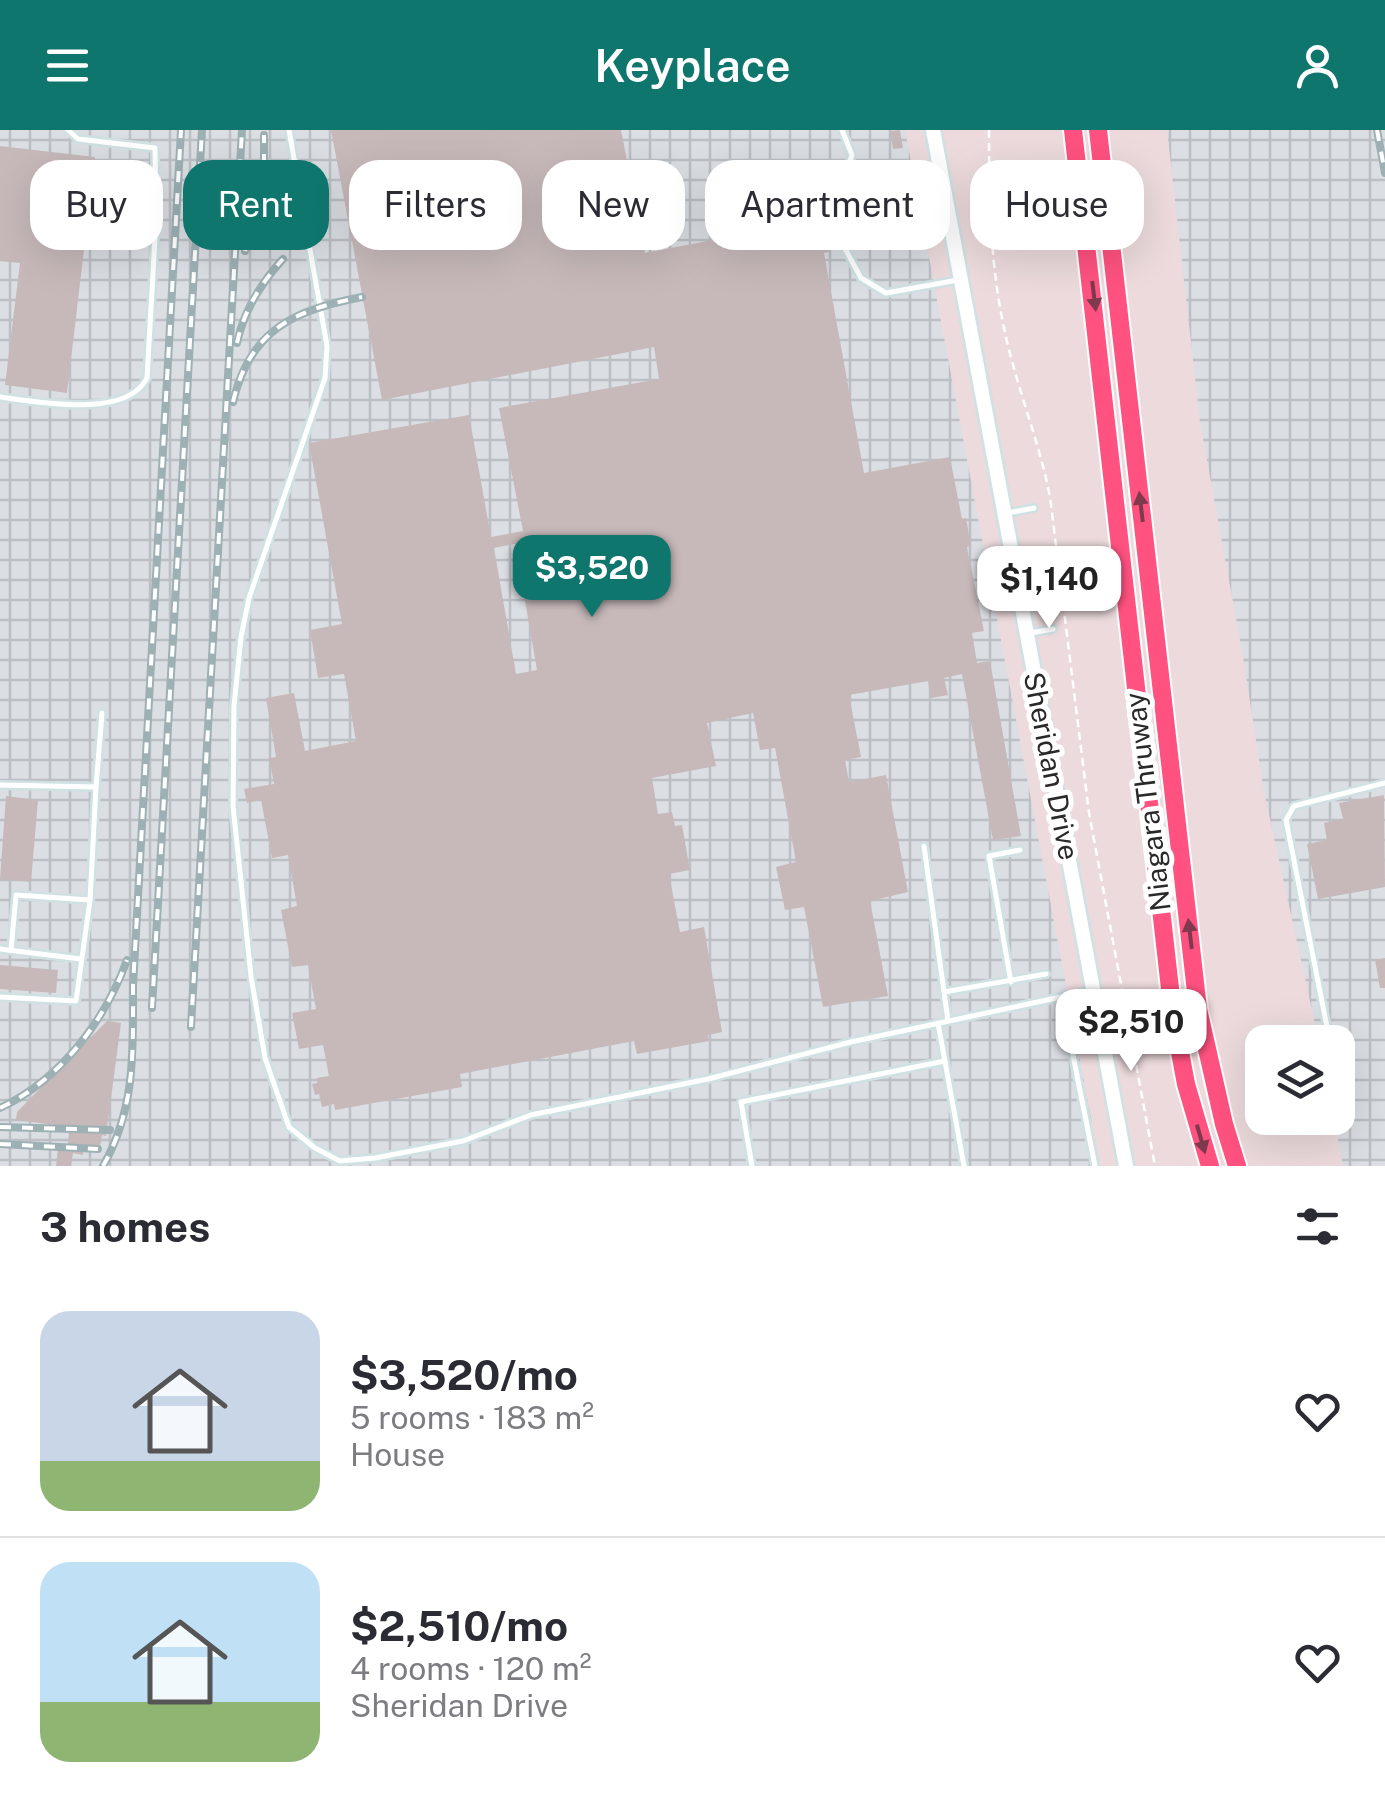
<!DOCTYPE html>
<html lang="en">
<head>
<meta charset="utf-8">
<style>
	:root { --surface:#fff; --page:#f2f2f3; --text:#2b2b33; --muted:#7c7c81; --line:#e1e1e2; --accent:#0f766e }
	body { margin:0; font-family:"Public Sans",sans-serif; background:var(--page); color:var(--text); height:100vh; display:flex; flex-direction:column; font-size:38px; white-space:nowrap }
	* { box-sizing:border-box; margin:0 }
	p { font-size:32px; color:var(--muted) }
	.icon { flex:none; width:55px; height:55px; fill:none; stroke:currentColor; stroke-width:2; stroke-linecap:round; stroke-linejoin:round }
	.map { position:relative; height:1036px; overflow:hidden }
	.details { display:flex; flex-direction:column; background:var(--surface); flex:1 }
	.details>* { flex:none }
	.hud { position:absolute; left:30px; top:30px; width:1325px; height:90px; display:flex; gap:20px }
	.fabs { position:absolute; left:1245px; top:895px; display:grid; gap:20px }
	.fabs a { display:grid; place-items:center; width:110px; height:110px; border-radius:20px; background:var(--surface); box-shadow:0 10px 40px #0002; font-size:50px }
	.price { position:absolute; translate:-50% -85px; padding:0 22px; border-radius:20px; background:#fff; color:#222; font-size:32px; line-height:65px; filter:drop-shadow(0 2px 5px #0008) }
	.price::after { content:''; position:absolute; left:50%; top:60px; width:30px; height:22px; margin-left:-15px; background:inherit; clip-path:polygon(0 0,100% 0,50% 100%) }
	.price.current { background:var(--accent); color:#fff }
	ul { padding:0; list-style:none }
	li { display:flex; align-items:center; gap:30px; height:250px; padding:0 40px }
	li+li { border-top:2px solid var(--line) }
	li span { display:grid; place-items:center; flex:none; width:280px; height:200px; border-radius:30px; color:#555 }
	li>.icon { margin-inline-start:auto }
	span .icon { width:120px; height:120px; fill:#fffc; stroke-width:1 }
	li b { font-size:42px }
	h2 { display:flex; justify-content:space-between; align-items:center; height:120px; padding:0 40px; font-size:42px }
	.pill { padding:0 35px; border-radius:30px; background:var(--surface); box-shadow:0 10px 40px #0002; font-size:35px; line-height:90px }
	.pill.current { background:var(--accent); color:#fff }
	header { display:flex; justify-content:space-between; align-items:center; height:130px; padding:0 40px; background:var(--accent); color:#fff; font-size:45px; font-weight:600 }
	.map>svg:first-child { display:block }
	.industrial { fill:url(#industrial-grid) }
	.building { fill:#c7b9ba; fill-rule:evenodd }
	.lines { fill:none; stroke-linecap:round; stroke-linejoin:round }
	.service-casing { stroke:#cfe1e3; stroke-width:10 }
	.secondary-casing { stroke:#cfe1e3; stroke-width:19 }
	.motorway-casing { stroke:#fff; stroke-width:22 }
	.path { stroke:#fff; stroke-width:2.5; stroke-dasharray:8 5; stroke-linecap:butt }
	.service { stroke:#fff; stroke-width:5 }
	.secondary { stroke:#fff; stroke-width:14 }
	.motorway { stroke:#ff5280; stroke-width:18 }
	.rail-casing { stroke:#9db1b5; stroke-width:8 }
	.rail { stroke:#fff; stroke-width:4; stroke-dasharray:11; stroke-linecap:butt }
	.oneway { fill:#7f394c }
	.labels { text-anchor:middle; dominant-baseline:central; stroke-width:10; stroke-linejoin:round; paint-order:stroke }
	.street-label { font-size:28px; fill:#292929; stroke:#fff }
</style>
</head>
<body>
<header><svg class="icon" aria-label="menu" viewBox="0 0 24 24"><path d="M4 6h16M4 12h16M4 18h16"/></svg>Keyplace<svg class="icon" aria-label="person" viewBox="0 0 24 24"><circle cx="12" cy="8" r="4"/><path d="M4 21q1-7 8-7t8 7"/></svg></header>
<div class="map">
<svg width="1385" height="1036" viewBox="0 0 1385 1036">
	<defs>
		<pattern id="industrial-grid" width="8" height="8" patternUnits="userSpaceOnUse" patternTransform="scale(2.5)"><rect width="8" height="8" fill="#dbdfe4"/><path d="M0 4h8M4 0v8" fill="none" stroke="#bcbfc4"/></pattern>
	</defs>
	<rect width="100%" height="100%" fill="#ecdadc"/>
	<g class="industrial">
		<path d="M 0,0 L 905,0 L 1100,1036 L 0,1036 Z"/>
		<path d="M 1167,0 L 1385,0 L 1385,1036 L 1343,1036 L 1334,988 L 1338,988 L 1338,912 L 1319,912 L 1264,662 L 1243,527 L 1200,292 Z"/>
	</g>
	<g class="building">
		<path d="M 331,0 L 621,0 L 645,123 L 754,102 L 750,74 L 817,61 L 829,122 L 824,123 L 864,343 L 950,327 L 962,389 L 966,388 L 971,416 L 967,417 L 984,501 L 972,503 L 977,533 L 990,531 L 1021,706 L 993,710 L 962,544 L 944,548 L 948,565 L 931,568 L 928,551 L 849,565 L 861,627 L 845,630 L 849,652 L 886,645 L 908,762 L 870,771 L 888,866 L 823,877 L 804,777 L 785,780 L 776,737 L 796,732 L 775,618 L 760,620 L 753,583 L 707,593 L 716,636 L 652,648 L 658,684 L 672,682 L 675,696 L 682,695 L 690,740 L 669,744 L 680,802 L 704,797 L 722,902 L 708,905 L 709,911 L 637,924 L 634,911 L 460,944 L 462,957 L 335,980 L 334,974 L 322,977 L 319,964 L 315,965 L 312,954 L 317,953 L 317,948 L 329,946 L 323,915 L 299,919 L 292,883 L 316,879 L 308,835 L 292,837 L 281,780 L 297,776 L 288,725 L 272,728 L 261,670 L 247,673 L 244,659 L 274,654 L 269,628 L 276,627 L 266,568 L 294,563 L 305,621 L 356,611 L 344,544 L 318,548 L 310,500 L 342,494 L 309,313 L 469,285 L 491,407 L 523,401 L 499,278 L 659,249 L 654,217 L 382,270 ZM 524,412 L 536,469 L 525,471 L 537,540 L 516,544 L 494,418 Z"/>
		<path d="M 900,0 L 903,18 L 893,19 L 890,1 Z"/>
		<path d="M 0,16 L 95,27 L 67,263 L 5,255 L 20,133 L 0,131 Z"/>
		<path d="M 891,50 L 900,97 L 855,106 L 847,69 L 884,62 L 882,51 Z"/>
		<path d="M 1384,665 L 1385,757 L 1318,769 L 1307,714 L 1327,710 L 1324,693 L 1343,689 L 1339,673 Z"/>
		<path d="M 6,666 L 38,670 L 31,752 L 0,749 Z"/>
		<path d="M 1385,828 L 1385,858 L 1380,858 L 1375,830 Z"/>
		<path d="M 0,835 L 58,840 L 56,863 L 0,859 Z"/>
		<path d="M 107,891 L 121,893 L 106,1006 L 102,1005 L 100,1017 L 84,1015 L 83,1025 L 73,1023 L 71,1036 L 56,1036 L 58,1018 L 62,1019 L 68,1013 L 70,997 L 16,990 L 17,982 Z"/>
	</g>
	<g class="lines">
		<defs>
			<g id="service">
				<path d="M 289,0 L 327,216 L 325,248 L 249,468 L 241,507 L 234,576 L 233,676 L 251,846 L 265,928 L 289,997 L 315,1018 L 340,1031 L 375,1028 L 463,1011 L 531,985 L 708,949 L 851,912 L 1089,861"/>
				<path d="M 842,0 L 852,25 L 837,68 L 842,113 L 861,148 L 886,163 L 958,150"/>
				<path d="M 0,267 C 39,272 127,289 147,248 L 156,91 L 155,18 L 78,9 L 68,0"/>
				<path d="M 1008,383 L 1034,378"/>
				<path d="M 1030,503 L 1053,499"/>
				<path d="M 0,655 L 96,657 L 90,770 L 76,871 L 0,867"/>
				<path d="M 96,657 L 102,583"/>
				<path d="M 924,716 L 944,862"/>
				<path d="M 0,819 L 81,829"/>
				<path d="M 11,820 L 16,765 L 90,770"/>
				<path d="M 1011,852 L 989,726 L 1020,720"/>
				<path d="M 948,891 L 944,862 L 1046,844"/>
				<path d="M 938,893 L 964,1036"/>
				<path d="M 1067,895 L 1095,1036"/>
				<path d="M 1330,912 L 1286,690 L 1294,676 L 1385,653"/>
				<path d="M 752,1036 L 741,972 L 945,931"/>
			</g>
			<path id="secondary" d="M 933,0 L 1126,1036"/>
			<g id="motorway">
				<path d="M 1073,0 L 1173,885 L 1186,954 L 1210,1036"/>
				<path d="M 1098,0 L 1198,879 L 1224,994 L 1237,1036"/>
			</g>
		</defs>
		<use href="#service" class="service-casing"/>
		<use href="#secondary" class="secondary-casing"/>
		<use href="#motorway" class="motorway-casing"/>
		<path class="path" d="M 989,0 C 989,66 990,133 1004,198 C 1016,256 1039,310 1050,367 L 1089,683 L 1155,1036"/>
		<use href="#service" class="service"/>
		<use href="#secondary" class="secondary"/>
		<use href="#motorway" class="motorway"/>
		<defs>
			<g id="rail">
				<path d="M 1377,0 L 1385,43"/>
				<path d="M 245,121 L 264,37 L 264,5"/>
				<path d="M 237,213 C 244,180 261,153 283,129"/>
				<path d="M 233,272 C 250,199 295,180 362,167"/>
				<path d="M 152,878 L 202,0"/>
				<path d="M 191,897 L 242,0"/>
				<path d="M 0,978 C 60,950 105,891 127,830"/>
				<path d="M 0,997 L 110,1000"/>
				<path d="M 0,1014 L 98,1019"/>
				<path d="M 103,1036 C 136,978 133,920 133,856 L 181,0"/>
			</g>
		</defs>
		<use href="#rail" class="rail-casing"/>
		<use href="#rail" class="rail"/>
	</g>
	<defs><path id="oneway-solid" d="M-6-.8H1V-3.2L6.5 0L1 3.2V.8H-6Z" transform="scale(2.5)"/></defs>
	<g class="oneway">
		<use href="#oneway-solid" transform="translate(1094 166) rotate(83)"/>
		<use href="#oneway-solid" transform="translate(1141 377) rotate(-97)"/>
		<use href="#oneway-solid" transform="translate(1190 804) rotate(-97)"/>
		<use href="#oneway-solid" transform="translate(1201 1009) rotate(74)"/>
	</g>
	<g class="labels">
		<g class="street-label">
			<text transform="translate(1052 636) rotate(79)">Sheridan Drive</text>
			<text transform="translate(1147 672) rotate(-97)">Niagara Thruway</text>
		</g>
	</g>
</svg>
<div class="fabs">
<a><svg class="icon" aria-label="layers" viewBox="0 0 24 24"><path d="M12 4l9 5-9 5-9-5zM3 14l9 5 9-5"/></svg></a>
</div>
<b class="price current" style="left:592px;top:490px">$3,520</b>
<b class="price" style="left:1049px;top:501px">$1,140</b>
<b class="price" style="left:1131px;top:944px">$2,510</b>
<div class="hud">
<a class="pill">Buy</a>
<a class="pill current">Rent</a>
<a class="pill">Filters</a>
<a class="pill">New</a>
<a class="pill">Apartment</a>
<a class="pill">House</a>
</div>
</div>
<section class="details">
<h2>3 homes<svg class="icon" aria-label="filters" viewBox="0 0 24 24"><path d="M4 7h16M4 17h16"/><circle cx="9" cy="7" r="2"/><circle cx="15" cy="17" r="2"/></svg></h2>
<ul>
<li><span style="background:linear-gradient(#c9d6e8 75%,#8fb573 0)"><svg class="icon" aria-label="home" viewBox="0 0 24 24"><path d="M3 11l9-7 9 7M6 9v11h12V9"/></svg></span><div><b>$3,520/mo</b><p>5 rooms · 183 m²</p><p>House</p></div><svg class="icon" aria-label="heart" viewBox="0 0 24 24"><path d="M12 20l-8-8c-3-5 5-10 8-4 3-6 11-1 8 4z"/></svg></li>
<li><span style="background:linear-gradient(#bfe0f5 70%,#8fb573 0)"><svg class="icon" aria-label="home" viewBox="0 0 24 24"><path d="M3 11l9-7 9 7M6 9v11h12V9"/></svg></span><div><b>$2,510/mo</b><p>4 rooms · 120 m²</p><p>Sheridan Drive</p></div><svg class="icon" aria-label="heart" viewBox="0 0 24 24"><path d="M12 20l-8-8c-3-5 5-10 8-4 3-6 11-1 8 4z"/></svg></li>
</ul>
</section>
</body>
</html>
